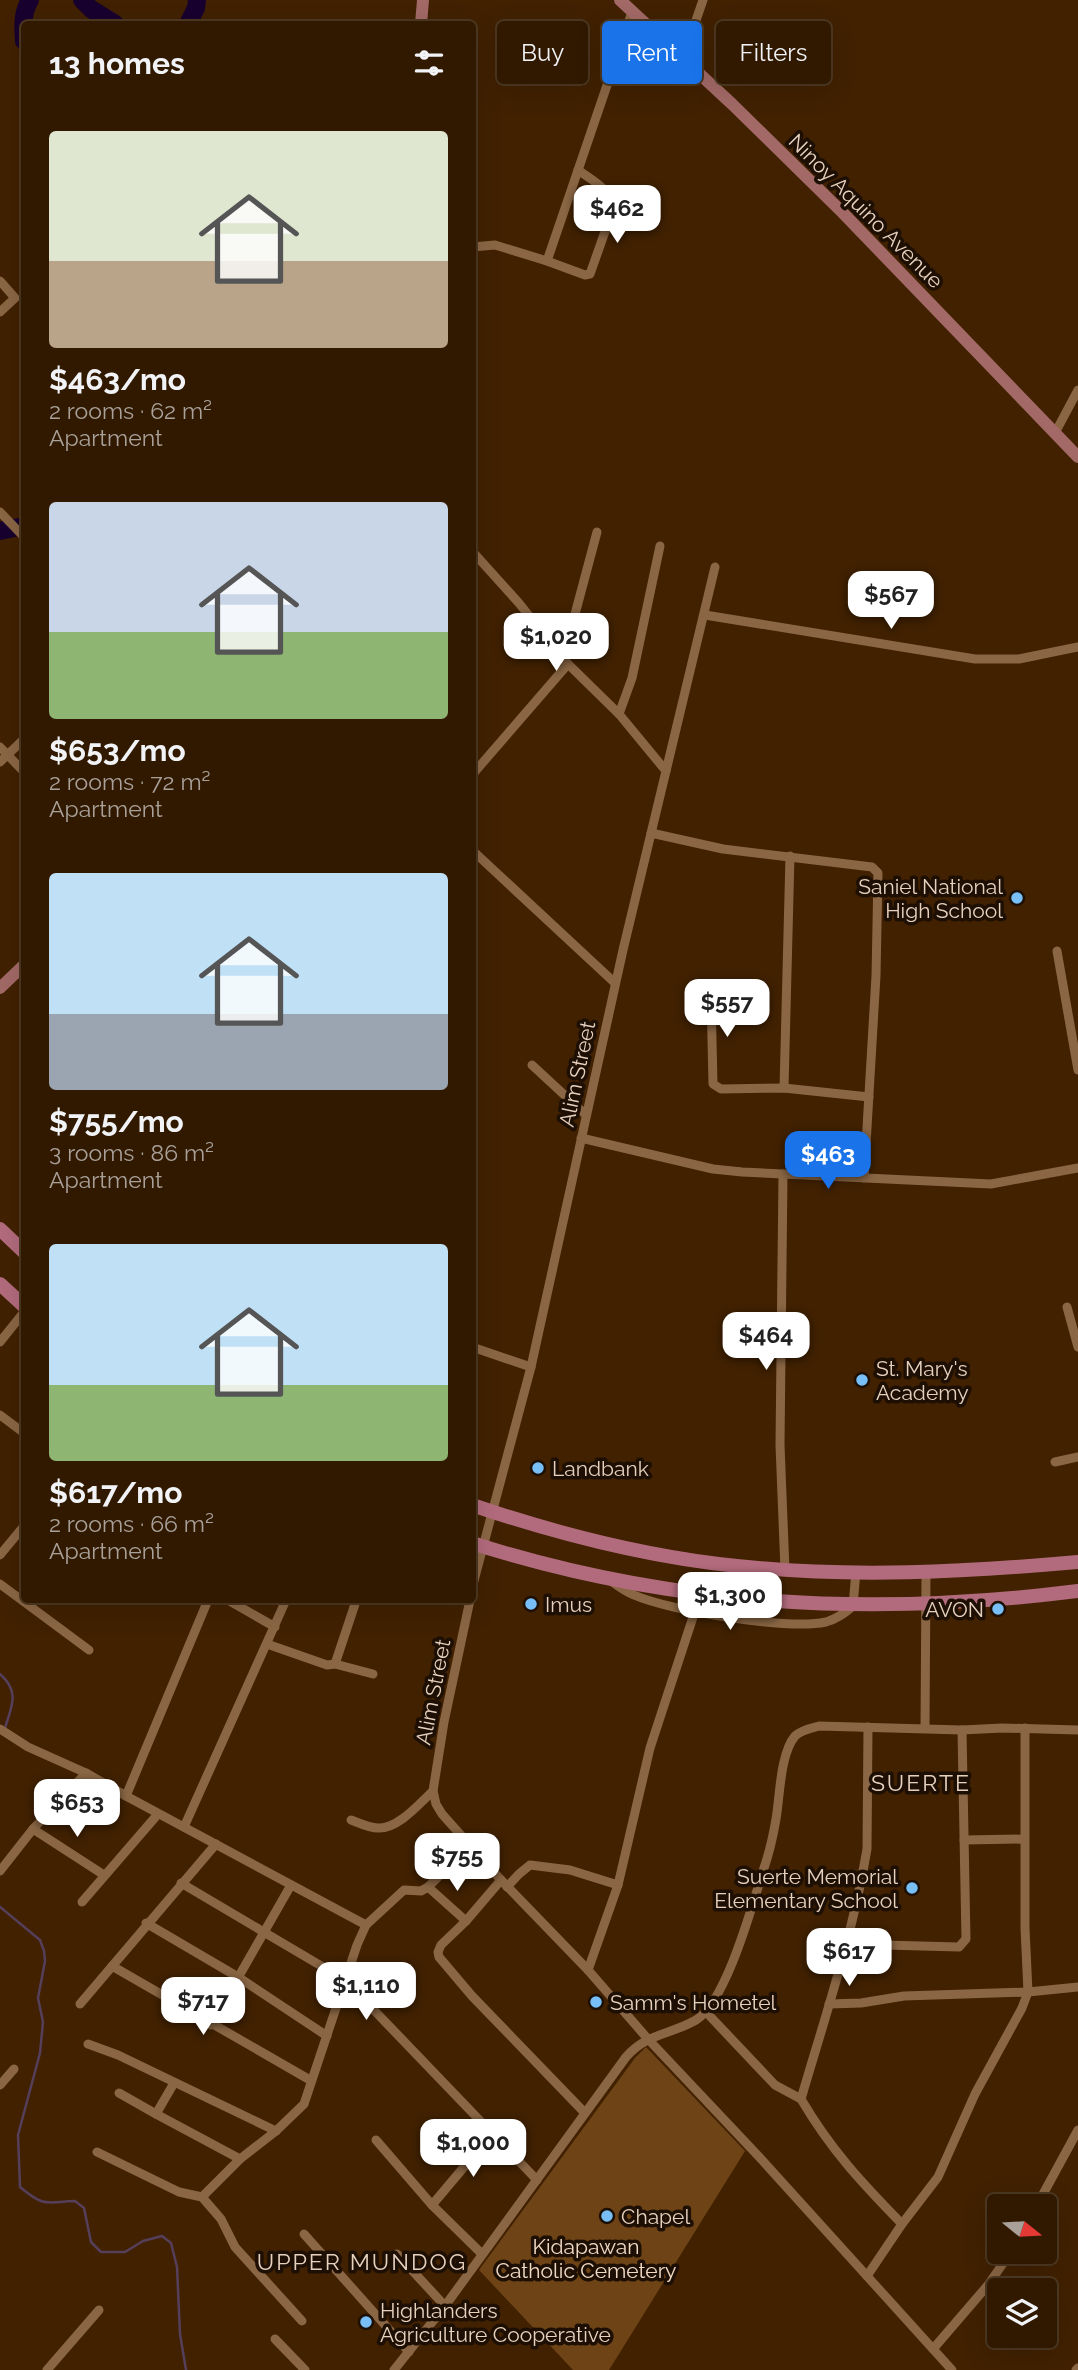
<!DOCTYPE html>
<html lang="en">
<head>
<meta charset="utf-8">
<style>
	:root { --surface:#311900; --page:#3d260f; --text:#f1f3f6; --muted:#a8a099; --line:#4c3822; --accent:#1a73e8 }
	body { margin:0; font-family:Raleway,sans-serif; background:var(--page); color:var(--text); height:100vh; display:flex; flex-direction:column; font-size:26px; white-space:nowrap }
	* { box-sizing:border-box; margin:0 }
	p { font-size:23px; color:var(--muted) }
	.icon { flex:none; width:38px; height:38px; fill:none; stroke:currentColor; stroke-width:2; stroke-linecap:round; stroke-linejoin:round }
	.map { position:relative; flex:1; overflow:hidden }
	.drawer { position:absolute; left:21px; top:21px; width:455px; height:1582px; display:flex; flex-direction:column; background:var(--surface); border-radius:7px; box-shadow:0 7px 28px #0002,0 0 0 2px var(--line) }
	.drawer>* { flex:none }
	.hud { position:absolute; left:497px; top:21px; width:476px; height:63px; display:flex; gap:14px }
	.needle { width:46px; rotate:108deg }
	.tools { position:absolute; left:987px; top:2194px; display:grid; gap:14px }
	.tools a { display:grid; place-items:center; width:70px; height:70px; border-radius:7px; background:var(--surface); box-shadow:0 7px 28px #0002,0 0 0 2px var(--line); font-size:35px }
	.price { position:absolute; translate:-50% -60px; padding:0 16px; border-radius:14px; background:#fff; color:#222; font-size:23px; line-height:46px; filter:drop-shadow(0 2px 4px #0008) }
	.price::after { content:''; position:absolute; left:50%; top:42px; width:21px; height:16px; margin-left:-10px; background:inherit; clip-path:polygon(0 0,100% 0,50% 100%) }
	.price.on { background:var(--accent); color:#fff }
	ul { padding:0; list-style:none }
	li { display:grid; align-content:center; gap:14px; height:371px; padding:0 28px }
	li span { display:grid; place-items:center; height:217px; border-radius:7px; color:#555 }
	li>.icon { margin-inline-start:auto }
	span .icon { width:126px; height:126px; fill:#fffc; stroke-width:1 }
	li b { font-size:30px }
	h2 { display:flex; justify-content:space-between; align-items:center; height:84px; padding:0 28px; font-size:30px }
	.chip { padding:0 24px; border-radius:7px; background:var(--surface); box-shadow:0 7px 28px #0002,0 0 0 2px var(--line); font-size:24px; line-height:63px }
	.chip.on { background:var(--accent); color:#fff }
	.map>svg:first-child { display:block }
	.green { fill:#6e4416 }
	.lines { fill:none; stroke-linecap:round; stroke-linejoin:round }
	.stream { stroke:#563f5a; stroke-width:2.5 }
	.river { stroke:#18002e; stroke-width:18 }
	.minor { stroke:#8a6644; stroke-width:9 }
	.major { stroke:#a26966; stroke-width:12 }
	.highway { stroke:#b26b7d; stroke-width:14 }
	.poi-dot { fill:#78bff7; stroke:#1d0f03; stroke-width:2.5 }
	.labels { text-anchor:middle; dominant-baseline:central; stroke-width:7; stroke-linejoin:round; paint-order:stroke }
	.street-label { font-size:21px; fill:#e6d1bf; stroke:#1d0f03 }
	.poi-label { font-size:21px; fill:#e6d1bf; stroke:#1d0f03; text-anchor:start }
	.park-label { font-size:21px; fill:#f0dac6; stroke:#1d0f03 }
	.neighbourhood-label { font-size:23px; letter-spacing:2px; fill:#e6d1bf; stroke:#1d0f03 }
</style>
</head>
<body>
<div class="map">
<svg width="1078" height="2370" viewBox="0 0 1078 2370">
	<rect width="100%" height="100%" fill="#412100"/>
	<path class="green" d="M 646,2047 L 745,2151 L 609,2370 L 573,2370 L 479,2270 L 635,2058 Z"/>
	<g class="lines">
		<g class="stream">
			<path d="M 0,1674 C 20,1692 12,1705 5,1728"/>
			<path d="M 0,1907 L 40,1940 L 44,1951 L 45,1961 L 38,1998 L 43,2022 L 40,2053 L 18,2135 L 20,2187 C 45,2208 46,2202 75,2201 L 84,2208 L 91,2242 L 101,2252 L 125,2252 L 143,2241 L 162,2236 L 171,2243 L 177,2267 L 180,2334 L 186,2370"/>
		</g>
		<g class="river">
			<path d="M 82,0 L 91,9 L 115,24"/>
			<path d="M 188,24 L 196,8 L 197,0"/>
			<path d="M 24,41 C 23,27 22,13 30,0"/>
			<path d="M 0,531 L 24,526"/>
		</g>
		<g class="minor">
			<path d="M 683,58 L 703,0"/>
			<path d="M 472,247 L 495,245 L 547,261 L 585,275 L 590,274 L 613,209 C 611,189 593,181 578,170"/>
			<path d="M 547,261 L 632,12"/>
			<path d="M 0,281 L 15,298 L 0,312"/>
			<path d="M 1055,433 L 1078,390"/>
			<path d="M 0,512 L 24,537"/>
			<path d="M 472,551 L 518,602 L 568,664 L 619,714 L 666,771"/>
			<path d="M 705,615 L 975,659 L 1019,659 L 1078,647"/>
			<path d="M 563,659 L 597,532"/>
			<path d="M 619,714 L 632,678 L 660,546"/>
			<path d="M 0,747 L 24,772"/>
			<path d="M 0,762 L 24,739"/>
			<path d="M 472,775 L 568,664"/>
			<path d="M 651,833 L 723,849 L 872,867 L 878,873 L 876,976 L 864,1178"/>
			<path d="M 472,850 L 615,983"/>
			<path d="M 1057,951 L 1078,1070"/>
			<path d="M 711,995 L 713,1084 L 721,1089 L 784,1088 L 869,1097"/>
			<path d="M 532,1065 L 586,1115"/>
			<path d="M 784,1088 L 790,856"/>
			<path d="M 581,1138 L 713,1169 L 742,1172 L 991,1184 L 1078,1168"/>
			<path d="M 783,1174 L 780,1445 L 785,1570"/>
			<path d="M 1067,1307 L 1078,1347"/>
			<path d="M 0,1342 L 24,1312"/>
			<path d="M 472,1347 L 531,1367"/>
			<path d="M 0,1415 L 24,1433"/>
			<path d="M 1055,1462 L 1078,1457"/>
			<path d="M 0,1555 L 24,1526"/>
			<path d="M 611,1581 C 618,1586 626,1592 634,1595 C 670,1611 788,1630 826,1622 C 837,1619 845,1613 853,1606 L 856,1571"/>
			<path d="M 0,1584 L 89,1650"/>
			<path d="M 472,1588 L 531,1367 L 623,950 L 715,567"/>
			<path d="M 228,1600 L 275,1627"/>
			<path d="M 470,1600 L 444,1722 L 433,1791 L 436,1804 L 442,1814 L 501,1880 L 588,1970 L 647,2038 L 762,2160 L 952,2370"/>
			<path d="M 267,1644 L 327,1665 L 335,1664 L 355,1604"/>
			<path d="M 335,1664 L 373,1674"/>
			<path d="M 868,1727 L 867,1849 C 853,1934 825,2017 801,2099 C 831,2150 861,2182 902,2224"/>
			<path d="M 925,1728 L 926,1573"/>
			<path d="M 0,1729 L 28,1747 L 86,1773 L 126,1796 L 366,1925"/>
			<path d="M 126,1796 L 208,1600"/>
			<path d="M 351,1820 C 359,1823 369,1828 378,1828 C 398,1829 419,1804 433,1791"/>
			<path d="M 184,1827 L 286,1600"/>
			<path d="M 33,1829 L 104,1875"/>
			<path d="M 964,1840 L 1024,1839"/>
			<path d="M 0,1871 L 33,1829 L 86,1773"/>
			<path d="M 501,1880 L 466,1921 L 441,1945 L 438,1952 L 439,1957 L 472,1996 L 585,2113"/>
			<path d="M 181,1883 L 345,1980 L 537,2180"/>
			<path d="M 428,1887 L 466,1921"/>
			<path d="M 507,1887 L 519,1874 L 530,1865 L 570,1870 L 618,1885"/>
			<path d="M 82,1902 L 158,1814"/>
			<path d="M 146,1923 L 238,1977 L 327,2036"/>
			<path d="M 846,1944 L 959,1947 L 966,1939 L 962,1730"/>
			<path d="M 112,1966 L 310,2080"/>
			<path d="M 588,1970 L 618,1885 L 650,1748 L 695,1611"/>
			<path d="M 80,2004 L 216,1844"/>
			<path d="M 829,2004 L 861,2003 L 904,1996 L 1028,1992 L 1078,1987"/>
			<path d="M 706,2012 L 775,2085 L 801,2099"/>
			<path d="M 211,2025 L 291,1885"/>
			<path d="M 88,2044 L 118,2055 L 276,2131"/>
			<path d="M 174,2083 L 156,2114 L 240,2159"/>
			<path d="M 0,2085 L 14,2069"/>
			<path d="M 119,2093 L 156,2114"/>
			<path d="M 376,2140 L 432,2205 L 482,2254"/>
			<path d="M 97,2152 L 179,2192 L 202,2197 L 221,2219 L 235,2247 L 302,2321"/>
			<path d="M 202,2197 L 240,2159 L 276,2131 L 304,2104 L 357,1945 L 366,1925 L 404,1890 L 421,1891 L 428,1887 L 469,1846"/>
			<path d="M 432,2205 L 491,2135"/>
			<path d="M 1036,2207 L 1078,2130"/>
			<path d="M 304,2234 L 409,2352"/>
			<path d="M 397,2254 L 445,2306"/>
			<path d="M 867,2276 L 902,2224 L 938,2177 L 975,2094 L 1022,2008 L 1028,1992 L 1025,1928 L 1025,1728"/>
			<path d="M 275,2339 L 305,2370"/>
			<path d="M 933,2349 L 988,2285 L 1011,2252"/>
			<path d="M 47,2370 L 99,2310"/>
			<path d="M 394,2370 L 445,2306 L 626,2057 C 647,2033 670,2035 696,2020 C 726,2002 752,1906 763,1871 C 769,1854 773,1837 776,1819 C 780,1796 780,1754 795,1736 C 801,1730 811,1728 819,1726 L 962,1730 L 1002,1728 L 1078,1730"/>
			<path d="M 1076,2370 L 1078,2368"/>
		</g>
		<g class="major">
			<path d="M 620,0 L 732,104 L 843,213 L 1078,457"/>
			<path d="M 421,24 L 423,0"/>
			<path d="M 0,988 L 24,965"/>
		</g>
		<g class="highway">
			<path d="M 0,1229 L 24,1252"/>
			<path d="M 0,1284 L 24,1306"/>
			<path d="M 472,1505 C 558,1534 647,1557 737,1566 C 851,1578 965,1572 1078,1562"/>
			<path d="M 472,1543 C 673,1607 870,1617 1078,1591"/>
		</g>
	</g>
	<g class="poi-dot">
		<circle cx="1017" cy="898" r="7"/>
		<circle cx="862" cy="1380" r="7"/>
		<circle cx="538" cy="1468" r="7"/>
		<circle cx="531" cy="1604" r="7"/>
		<circle cx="998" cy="1609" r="7"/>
		<circle cx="912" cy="1888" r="7"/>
		<circle cx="596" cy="2002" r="7"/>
		<circle cx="607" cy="2216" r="7"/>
		<circle cx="366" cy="2322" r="7"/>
	</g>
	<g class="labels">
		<g class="street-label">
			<text transform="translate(866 211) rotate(45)">Ninoy Aquino Avenue</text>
			<text transform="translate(577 1074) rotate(-78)">Alim Street</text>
			<text transform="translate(433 1692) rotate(-79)">Alim Street</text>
		</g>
		<g class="poi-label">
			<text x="1003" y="886" text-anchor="end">Saniel National<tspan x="1003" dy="24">High School</tspan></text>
			<text x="876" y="1368">St. Mary's<tspan x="876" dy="24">Academy</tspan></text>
			<text x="552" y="1468">Landbank</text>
			<text x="545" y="1604">Imus</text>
			<text x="984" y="1609" text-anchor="end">AVON</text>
			<text x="898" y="1876" text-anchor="end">Suerte Memorial<tspan x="898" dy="24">Elementary School</tspan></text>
			<text x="610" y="2002">Samm's Hometel</text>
			<text x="621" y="2216">Chapel</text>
			<text x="380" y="2310">Highlanders<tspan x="380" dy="24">Agriculture Cooperative</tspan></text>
		</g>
		<g class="park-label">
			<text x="586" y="2246">Kidapawan<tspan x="586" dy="24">Catholic Cemetery</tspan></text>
		</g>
		<g class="neighbourhood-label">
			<text x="921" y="1782">SUERTE</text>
			<text x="362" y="2261">UPPER MUNDOG</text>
		</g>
	</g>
</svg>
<div class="tools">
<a><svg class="needle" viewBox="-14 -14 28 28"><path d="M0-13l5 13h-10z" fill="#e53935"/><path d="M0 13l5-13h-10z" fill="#a8a099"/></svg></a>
<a><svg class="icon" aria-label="layers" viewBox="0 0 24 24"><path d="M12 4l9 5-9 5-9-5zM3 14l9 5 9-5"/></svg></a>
</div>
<b class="price" style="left:617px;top:245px">$462</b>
<b class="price" style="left:891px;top:631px">$567</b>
<b class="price" style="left:556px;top:673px">$1,020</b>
<b class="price" style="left:727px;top:1039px">$557</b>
<b class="price on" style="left:828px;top:1191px">$463</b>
<b class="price" style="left:766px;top:1372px">$464</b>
<b class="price" style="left:730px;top:1632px">$1,300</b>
<b class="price" style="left:77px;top:1839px">$653</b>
<b class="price" style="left:457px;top:1893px">$755</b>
<b class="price" style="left:849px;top:1988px">$617</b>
<b class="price" style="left:366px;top:2022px">$1,110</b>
<b class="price" style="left:203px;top:2037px">$717</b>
<b class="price" style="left:473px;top:2179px">$1,000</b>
<div class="hud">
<a class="chip">Buy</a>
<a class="chip on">Rent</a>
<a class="chip">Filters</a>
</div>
<section class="drawer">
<h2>13 homes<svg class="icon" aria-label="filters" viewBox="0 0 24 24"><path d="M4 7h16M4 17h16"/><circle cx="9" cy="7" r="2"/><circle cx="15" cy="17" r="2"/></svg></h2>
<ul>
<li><span style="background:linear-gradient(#dfe7d0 60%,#b9a48a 0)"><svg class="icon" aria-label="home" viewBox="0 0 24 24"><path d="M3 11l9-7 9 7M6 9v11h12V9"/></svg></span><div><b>$463/mo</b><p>2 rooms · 62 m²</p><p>Apartment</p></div></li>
<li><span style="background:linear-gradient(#c9d6e8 60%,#8fb573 0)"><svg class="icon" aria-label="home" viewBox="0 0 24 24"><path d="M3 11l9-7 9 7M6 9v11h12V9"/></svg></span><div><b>$653/mo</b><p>2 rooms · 72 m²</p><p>Apartment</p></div></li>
<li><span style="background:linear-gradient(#bfe0f5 65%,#9aa5b1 0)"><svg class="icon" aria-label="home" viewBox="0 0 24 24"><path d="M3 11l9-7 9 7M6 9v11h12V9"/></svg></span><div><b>$755/mo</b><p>3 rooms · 86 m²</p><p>Apartment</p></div></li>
<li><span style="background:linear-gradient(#bfe0f5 65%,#8fb573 0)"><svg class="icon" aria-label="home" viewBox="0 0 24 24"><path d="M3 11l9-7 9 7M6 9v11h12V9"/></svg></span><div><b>$617/mo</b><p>2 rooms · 66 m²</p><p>Apartment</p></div></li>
</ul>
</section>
</div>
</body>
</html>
